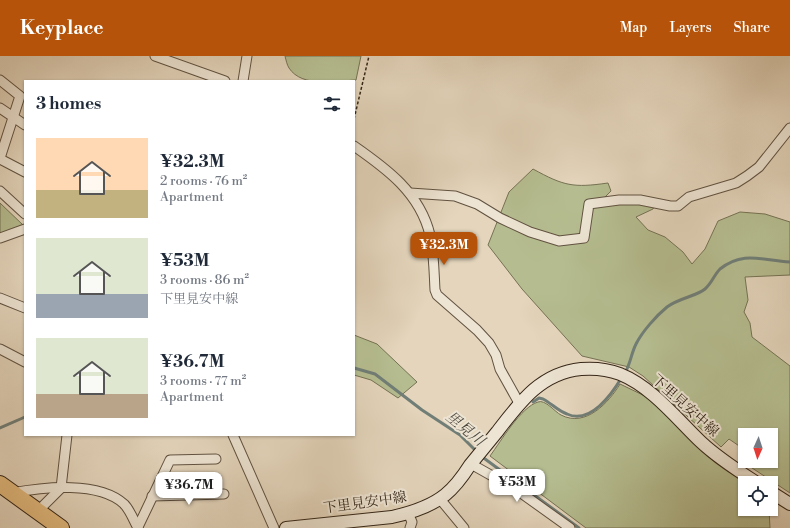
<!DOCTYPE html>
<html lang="en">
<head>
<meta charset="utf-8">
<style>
	:root { --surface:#fff; --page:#f2f2f3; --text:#1f2937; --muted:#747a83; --accent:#b45309 }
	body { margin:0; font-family:"Libre Bodoni","Noto Serif JP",serif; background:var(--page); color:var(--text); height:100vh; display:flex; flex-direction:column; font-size:15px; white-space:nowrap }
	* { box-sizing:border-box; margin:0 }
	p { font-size:13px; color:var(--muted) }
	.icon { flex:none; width:22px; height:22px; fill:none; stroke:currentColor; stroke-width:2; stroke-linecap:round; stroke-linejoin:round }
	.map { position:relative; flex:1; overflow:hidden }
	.side { position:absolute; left:24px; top:24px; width:331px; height:356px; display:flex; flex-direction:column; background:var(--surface); border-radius:0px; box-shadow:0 1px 3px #0004 }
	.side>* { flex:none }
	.needle { width:26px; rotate:183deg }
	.fabs { position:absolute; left:738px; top:372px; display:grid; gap:8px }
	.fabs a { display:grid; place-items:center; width:40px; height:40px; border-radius:0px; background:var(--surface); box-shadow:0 1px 3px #0004; font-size:20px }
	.price { position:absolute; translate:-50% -34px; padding:0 9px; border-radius:8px; background:#fff; color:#222; font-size:13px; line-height:26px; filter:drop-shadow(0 1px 2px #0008) }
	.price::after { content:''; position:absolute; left:50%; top:24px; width:12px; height:9px; margin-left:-6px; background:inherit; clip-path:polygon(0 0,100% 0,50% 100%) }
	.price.on { background:var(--accent); color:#fff }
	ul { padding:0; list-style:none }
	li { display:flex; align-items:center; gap:12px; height:100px; padding:0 12px }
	li span { display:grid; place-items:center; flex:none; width:112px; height:80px; border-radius:0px; color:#555 }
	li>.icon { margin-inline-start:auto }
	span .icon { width:48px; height:48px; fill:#fffc; stroke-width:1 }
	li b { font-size:17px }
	h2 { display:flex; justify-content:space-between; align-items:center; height:48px; padding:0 12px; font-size:17px }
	header { display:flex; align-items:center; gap:24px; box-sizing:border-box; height:56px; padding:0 20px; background:var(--accent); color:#fff }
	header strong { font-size:19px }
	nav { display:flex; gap:22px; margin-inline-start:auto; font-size:14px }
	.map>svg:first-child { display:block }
	.green { fill:#b5bd90; stroke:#757254 }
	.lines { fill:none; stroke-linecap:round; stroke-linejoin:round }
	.stream { stroke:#707e77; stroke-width:3 }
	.street-casing { stroke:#615241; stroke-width:11 }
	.secondary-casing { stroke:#352618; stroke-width:14 }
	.highway-casing { stroke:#352618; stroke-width:18 }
	.path { stroke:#352618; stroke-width:1.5; stroke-dasharray:3 2; stroke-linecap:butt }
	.street { stroke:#ede4d3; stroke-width:9 }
	.secondary { stroke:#ede4d3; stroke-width:12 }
	.highway { stroke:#e2ba7e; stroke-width:16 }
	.labels { text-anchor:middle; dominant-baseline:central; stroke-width:4; stroke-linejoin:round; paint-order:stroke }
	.street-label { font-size:14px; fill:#352618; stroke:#ede4d3 }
	.water-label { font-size:15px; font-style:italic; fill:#4e4a40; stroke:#ede4d3 }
</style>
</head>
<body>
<header>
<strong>Keyplace</strong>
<nav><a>Map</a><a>Layers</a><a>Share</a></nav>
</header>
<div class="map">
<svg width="790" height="472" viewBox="0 0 790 472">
	<rect width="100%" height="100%" fill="#e4d5bc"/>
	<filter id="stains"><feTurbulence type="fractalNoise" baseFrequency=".005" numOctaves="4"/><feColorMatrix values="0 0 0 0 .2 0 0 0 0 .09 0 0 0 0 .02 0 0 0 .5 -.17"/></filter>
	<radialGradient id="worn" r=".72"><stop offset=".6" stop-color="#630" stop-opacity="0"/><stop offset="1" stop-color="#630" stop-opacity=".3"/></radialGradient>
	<g class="green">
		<path d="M 285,0 L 361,0 L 356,24 C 336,25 302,32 289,12 C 287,9 286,4 285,0 Z"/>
		<path d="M 533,113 C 564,130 573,132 608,127 L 611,135 L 599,147 L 628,145 L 655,149 L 653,153 L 636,161 L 648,174 L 665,181 L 683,196 L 692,208 L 705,193 L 718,165 L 740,156 L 765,158 L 790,166 L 790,219 L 745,221 L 748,244 L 744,256 L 750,267 L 752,281 L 790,310 L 790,437 L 743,406 L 745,402 L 745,405 L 771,405 L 771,379 L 745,379 L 745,394 L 729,383 L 721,391 L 643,320 L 629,311 L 582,300 L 522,233 L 488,189 L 509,136 Z"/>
		<path d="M 0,147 L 23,169 L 0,179 Z"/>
		<path d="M 354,279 L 377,288 L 417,326 L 398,342 L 371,324 L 354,319 Z"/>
		<path d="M 620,328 L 649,342 L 748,427 L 745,427 L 745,453 L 769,453 L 770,472 L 586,472 L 490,400 C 501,385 521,351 538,346 C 545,343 555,356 561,359 C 586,372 609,346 620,328 Z"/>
	</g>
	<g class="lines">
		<g class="stream">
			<path d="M 354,312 L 375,318 L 422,354 L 460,379 L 477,396"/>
			<path d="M 625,317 C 631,306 631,298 636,288 C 642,276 656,260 667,251 C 679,242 697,240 705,233 C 712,227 714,219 720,213 C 744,194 763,205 790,206"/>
			<path d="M 533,346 L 539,342 L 543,343 C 551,347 558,355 567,358 C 590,369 612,338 622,321"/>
			<path d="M 0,372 L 25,361"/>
			<path d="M 481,400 L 579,472"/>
		</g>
		<defs>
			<g id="street">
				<path d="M 155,0 L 225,25"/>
				<path d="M 0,24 L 20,40 L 0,102"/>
				<path d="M 243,25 L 247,0"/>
				<path d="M 0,52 L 25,69"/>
				<path d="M 354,90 C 387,113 420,137 430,179 C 434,197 434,216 435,234 L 437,239 L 477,274 L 489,287 L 496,299 L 500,313 L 519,347"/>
				<path d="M 0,103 L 25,116"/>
				<path d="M 0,135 L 25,158"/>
				<path d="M 410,137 L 455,140 L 477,148 L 500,162 L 530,176 L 559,185 L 584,182 L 589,148 L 619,144 L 640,144 L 670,150 L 678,150 L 689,141 L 736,127 L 747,120 L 759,111 L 790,72"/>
				<path d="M 0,182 L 25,173"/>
				<path d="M 0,242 L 25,252"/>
				<path d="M 0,293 L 25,306"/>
				<path d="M 233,379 L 274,472"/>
				<path d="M 471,408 L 517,434 L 570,472"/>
				<path d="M 12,437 C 44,431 99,425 124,448 C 130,454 134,465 138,472"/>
				<path d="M 152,440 L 224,438"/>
				<path d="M 440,443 L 464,472"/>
				<path d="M 38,455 L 61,432 L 67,379"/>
				<path d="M 408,457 L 412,466 L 410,472"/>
				<path d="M 138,471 L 170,404 L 216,403"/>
			</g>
			<g id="secondary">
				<path d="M 771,436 L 790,448"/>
				<path d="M 286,472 L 392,461 C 410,457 430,451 445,439 C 455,431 463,420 470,409 C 479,398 488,387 497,376 C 520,346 541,317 581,313 C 594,312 607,313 620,318 C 652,331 676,362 701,386 C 718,402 737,414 757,427"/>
			</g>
			<path id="highway" d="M 0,428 L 61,472"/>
		</defs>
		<use href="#street" class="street-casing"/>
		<use href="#secondary" class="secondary-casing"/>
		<use href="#highway" class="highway-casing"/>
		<path class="path" d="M 354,63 L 369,0"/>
		<use href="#street" class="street"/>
		<use href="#secondary" class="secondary"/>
		<use href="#highway" class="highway"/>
	</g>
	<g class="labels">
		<g class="street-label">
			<text transform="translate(685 350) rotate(42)">下里見安中線</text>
			<text transform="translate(365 447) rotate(-8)">下里見安中線</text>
		</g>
		<g class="water-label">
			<text transform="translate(465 373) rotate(39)">里見川</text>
		</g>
	</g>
	<rect width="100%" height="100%" filter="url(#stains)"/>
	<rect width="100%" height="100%" fill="url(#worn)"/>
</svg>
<div class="fabs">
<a><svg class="needle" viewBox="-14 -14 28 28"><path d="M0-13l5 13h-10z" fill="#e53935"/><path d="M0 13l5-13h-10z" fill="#747a83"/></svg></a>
<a><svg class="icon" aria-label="locate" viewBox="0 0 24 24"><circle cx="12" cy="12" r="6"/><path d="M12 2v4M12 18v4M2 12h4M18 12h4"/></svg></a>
</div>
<b class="price on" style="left:444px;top:210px">¥32.3M</b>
<b class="price" style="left:517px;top:447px">¥53M</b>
<b class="price" style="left:189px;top:450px">¥36.7M</b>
<section class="side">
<h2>3 homes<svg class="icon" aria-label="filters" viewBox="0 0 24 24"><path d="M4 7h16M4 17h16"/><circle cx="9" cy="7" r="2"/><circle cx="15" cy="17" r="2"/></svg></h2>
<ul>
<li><span style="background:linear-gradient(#ffd9b3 65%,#c2b280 0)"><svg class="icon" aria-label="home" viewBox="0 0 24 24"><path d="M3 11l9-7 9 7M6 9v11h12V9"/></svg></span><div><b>¥32.3M</b><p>2 rooms · 76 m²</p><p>Apartment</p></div></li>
<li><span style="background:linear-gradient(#dfe7d0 70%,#9aa5b1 0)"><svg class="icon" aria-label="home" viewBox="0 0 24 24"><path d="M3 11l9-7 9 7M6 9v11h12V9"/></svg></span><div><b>¥53M</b><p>3 rooms · 86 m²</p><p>下里見安中線</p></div></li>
<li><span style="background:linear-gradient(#dfe7d0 70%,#b9a48a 0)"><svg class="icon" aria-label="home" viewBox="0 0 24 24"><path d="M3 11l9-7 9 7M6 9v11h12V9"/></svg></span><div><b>¥36.7M</b><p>3 rooms · 77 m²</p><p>Apartment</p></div></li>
</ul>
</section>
</div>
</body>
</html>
